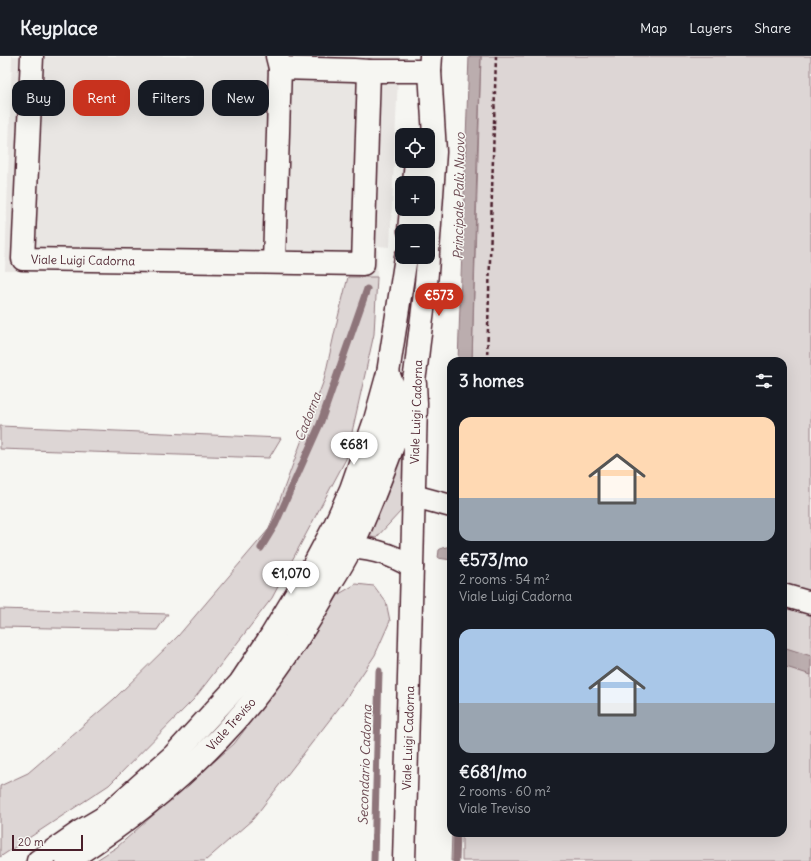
<!DOCTYPE html>
<html lang="en">
<head>
<meta charset="utf-8">
<style>
	:root { --surface:#171b24; --page:#20242c; --text:#f1f3f6; --muted:#9ea1a6; --line:#363941; --accent:#c8321e }
	body { margin:0; font-family:Delius,sans-serif; background:var(--page); color:var(--text); height:100vh; display:flex; flex-direction:column; font-size:15px; white-space:nowrap }
	* { box-sizing:border-box; margin:0 }
	p { font-size:13px; color:var(--muted) }
	.icon { flex:none; width:22px; height:22px; fill:none; stroke:currentColor; stroke-width:2; stroke-linecap:round; stroke-linejoin:round }
	.map { position:relative; flex:1; overflow:hidden }
	.panel { position:absolute; left:447px; top:301px; width:340px; height:480px; display:flex; flex-direction:column; background:var(--surface); border-radius:12px; box-shadow:0 4px 16px #0002 }
	.panel>* { flex:none }
	.banner { position:absolute; left:12px; top:24px; width:375px; height:36px; display:flex; gap:8px }
	.tools { position:absolute; left:395px; top:72px; display:grid; gap:8px }
	.tools a { display:grid; place-items:center; width:40px; height:40px; border-radius:8px; background:var(--surface); box-shadow:0 4px 16px #0002; font-size:20px }
	.scale { position:absolute; left:12px; bottom:10px; width:71px; box-sizing:border-box; padding-left:4px; border:2px solid #4a1f2b; border-top:0; font-size:11px; line-height:14px; white-space:nowrap; color:#4a1f2b; -webkit-text-stroke:3px #f6f6f2; paint-order:stroke }
	.price { position:absolute; translate:-50% -34px; padding:0 9px; border-radius:14px; background:#fff; color:#222; font-size:13px; line-height:26px; filter:drop-shadow(0 1px 2px #0008) }
	.price::after { content:''; position:absolute; left:50%; top:24px; width:12px; height:9px; margin-left:-6px; background:inherit; clip-path:polygon(0 0,100% 0,50% 100%) }
	.price.selected { background:var(--accent); color:#fff }
	ul { padding:0; list-style:none }
	li { display:grid; align-content:center; gap:8px; height:212px; padding:0 12px }
	li span { display:grid; place-items:center; height:124px; border-radius:12px; color:#555 }
	li>.icon { margin-inline-start:auto }
	span .icon { width:72px; height:72px; fill:#fffc; stroke-width:1 }
	li b { font-size:17px }
	h2 { display:flex; justify-content:space-between; align-items:center; height:48px; padding:0 12px; font-size:17px }
	.pill { padding:0 14px; border-radius:12px; background:var(--surface); box-shadow:0 4px 16px #0002; font-size:14px; line-height:36px }
	.pill.selected { background:var(--accent); color:#fff }
	header { display:flex; align-items:center; gap:24px; box-sizing:border-box; height:56px; padding:0 20px; background:var(--surface); border-bottom:1px solid var(--line) }
	header strong { font-size:19px }
	nav { display:flex; gap:22px; margin-inline-start:auto; font-size:14px }
	.map>svg:first-child { display:block }
	.built { fill:#e9e6e3 }
	.green { fill:#ddd6d5; stroke:#947a80 }
	.water { fill:#bbadae; stroke:#8e747a }
	.lines { fill:none; stroke-linecap:round; stroke-linejoin:round }
	.stream { stroke:#8e747a; stroke-width:7 }
	.minor-casing { stroke:#4a1f2b; stroke-width:25 }
	.major-casing { stroke:#4a1f2b; stroke-width:25 }
	.path { stroke:#4a1f2b; stroke-width:2.5; stroke-dasharray:4 3; stroke-linecap:butt }
	.minor { stroke:#f6f6f2; stroke-width:22 }
	.major { stroke:#f6f6f2; stroke-width:22 }
	.labels { text-anchor:middle; dominant-baseline:central; stroke-width:3; stroke-linejoin:round; paint-order:stroke }
	.street-label { font-size:12px; fill:#4a1f2b; stroke:#f6f6f2 }
	.water-label { font-size:13px; font-style:italic; fill:#6c4a52; stroke:#f6f6f2 }
</style>
</head>
<body>
<header>
<strong>Keyplace</strong>
<nav><a>Map</a><a>Layers</a><a>Share</a></nav>
</header>
<div class="map">
<svg width="811" height="805" viewBox="0 0 811 805">
	<rect width="100%" height="100%" fill="#f6f6f2"/>
	<filter id="ink" filterUnits="userSpaceOnUse"><feTurbulence type="fractalNoise" baseFrequency=".025" numOctaves="2"/><feDisplacementMap in="SourceGraphic" scale="8" xChannelSelector="R" yChannelSelector="G"/><feConvolveMatrix kernelMatrix="1 2 1 2 8 2 1 2 1" color-interpolation-filters="sRGB"/></filter>
	<g filter="url(#ink)">
		<path class="built" d="M 12,0 L 399,0 L 390,191 L 378,190 L 377,221 L 5,215 Z"/>
		<g class="green">
			<path d="M 481,0 L 811,0 L 811,805 L 462,805 L 462,777 L 783,777 L 783,305 L 472,305 Z"/>
			<path d="M 348,221 L 377,221 L 374,278 L 346,403 L 272,542 L 194,643 L 109,729 L 0,801 L 0,730 L 28,717 L 114,643 L 178,580 L 269,473 L 324,324 L 338,261 Z"/>
			<path d="M 0,370 L 281,382 L 269,402 L 0,393 Z"/>
			<path d="M 399,389 L 404,392 L 404,426 L 401,455 L 376,482 L 362,479 Z"/>
			<path d="M 356,528 L 374,530 L 386,546 L 390,565 L 375,599 L 345,644 L 253,763 L 205,805 L 95,805 L 117,791 L 234,688 L 287,617 L 339,538 Z"/>
			<path d="M 0,553 L 168,558 L 157,574 L 0,571 Z"/>
		</g>
		<g class="water">
			<path d="M 469,0 L 481,0 L 477,106 L 472,305 L 458,305 Z"/>
			<path d="M 451,490 L 451,504 L 438,502 L 439,494 L 442,492 Z"/>
			<path d="M 783,591 L 811,600 L 811,619 L 783,610 Z"/>
			<path d="M 452,777 L 457,777 L 456,805 L 451,805 Z"/>
		</g>
		<g class="lines">
			<g class="stream">
				<path d="M 261,492 L 275,469 L 320,368 L 367,233"/>
				<path d="M 374,805 L 379,615"/>
				<path d="M 456,805 L 457,777"/>
			</g>
			<defs>
				<g id="minor">
					<path d="M 32,0 L 23,203 L 363,208 L 369,15"/>
					<path d="M 280,12 L 354,14 L 369,15 L 430,15"/>
					<path d="M 274,206 L 280,12 L 277,0"/>
					<path d="M 414,440 L 451,450"/>
					<path d="M 351,491 L 346,473 L 367,424 L 376,399 L 395,335 L 388,317"/>
					<path d="M 412,511 L 416,348 L 415,328"/>
					<path d="M 783,539 L 811,547"/>
					<path d="M 241,626 L 258,618 L 270,602 L 302,554 L 339,491 C 366,491 389,496 412,511 L 404,805"/>
				</g>
				<g id="major">
					<path d="M 414,127 L 416,105"/>
					<path d="M 409,175 L 411,153"/>
					<path d="M 428,196 L 435,96 L 430,15 L 431,0"/>
					<path d="M 38,805 L 81,775 L 103,762 L 174,699 L 240,627 L 271,580 L 311,514 L 334,471 L 351,433 L 375,364 L 388,317 L 406,201"/>
					<path d="M 67,805 C 122,770 174,730 219,683 C 264,636 301,582 332,525 C 339,514 346,502 352,490 C 367,459 379,427 391,395 C 400,370 410,344 415,318 C 417,305 418,291 420,278 C 423,252 427,227 428,201"/>
				</g>
			</defs>
			<use href="#minor" class="minor-casing"/>
			<use href="#major" class="major-casing"/>
			<path class="path" d="M 487,305 L 496,0"/>
			<use href="#minor" class="minor"/>
			<use href="#major" class="major"/>
		</g>
	</g>
	<g class="labels">
		<g class="street-label">
			<text transform="translate(83 204) rotate(1)">Viale Luigi Cadorna</text>
			<text transform="translate(416 356) rotate(-88)">Viale Luigi Cadorna</text>
			<text transform="translate(231 668) rotate(-48)">Viale Treviso</text>
			<text transform="translate(408 682) rotate(-88)">Viale Luigi Cadorna</text>
		</g>
		<g class="water-label">
			<text transform="translate(459 140) rotate(-89)">Principale Palù Nuovo</text>
			<text transform="translate(308 361) rotate(-69)">Cadorna</text>
			<text transform="translate(365 709) rotate(-88)">Secondario Cadorna</text>
		</g>
	</g>
</svg>
<div class="tools">
<a><svg class="icon" aria-label="locate" viewBox="0 0 24 24"><circle cx="12" cy="12" r="6"/><path d="M12 2v4M12 18v4M2 12h4M18 12h4"/></svg></a>
<a>+</a>
<a>−</a>
</div>
<div class="scale">20 m</div>
<b class="price selected" style="left:439px;top:261px">€573</b>
<b class="price" style="left:354px;top:410px">€681</b>
<b class="price" style="left:291px;top:539px">€1,070</b>
<div class="banner">
<a class="pill">Buy</a>
<a class="pill selected">Rent</a>
<a class="pill">Filters</a>
<a class="pill">New</a>
</div>
<section class="panel">
<h2>3 homes<svg class="icon" aria-label="filters" viewBox="0 0 24 24"><path d="M4 7h16M4 17h16"/><circle cx="9" cy="7" r="2"/><circle cx="15" cy="17" r="2"/></svg></h2>
<ul>
<li><span style="background:linear-gradient(#ffd9b3 65%,#9aa5b1 0)"><svg class="icon" aria-label="home" viewBox="0 0 24 24"><path d="M3 11l9-7 9 7M6 9v11h12V9"/></svg></span><div><b>€573/mo</b><p>2 rooms · 54 m²</p><p>Viale Luigi Cadorna</p></div></li>
<li><span style="background:linear-gradient(#a9c7e8 60%,#9aa5b1 0)"><svg class="icon" aria-label="home" viewBox="0 0 24 24"><path d="M3 11l9-7 9 7M6 9v11h12V9"/></svg></span><div><b>€681/mo</b><p>2 rooms · 60 m²</p><p>Viale Treviso</p></div></li>
</ul>
</section>
</div>
</body>
</html>
